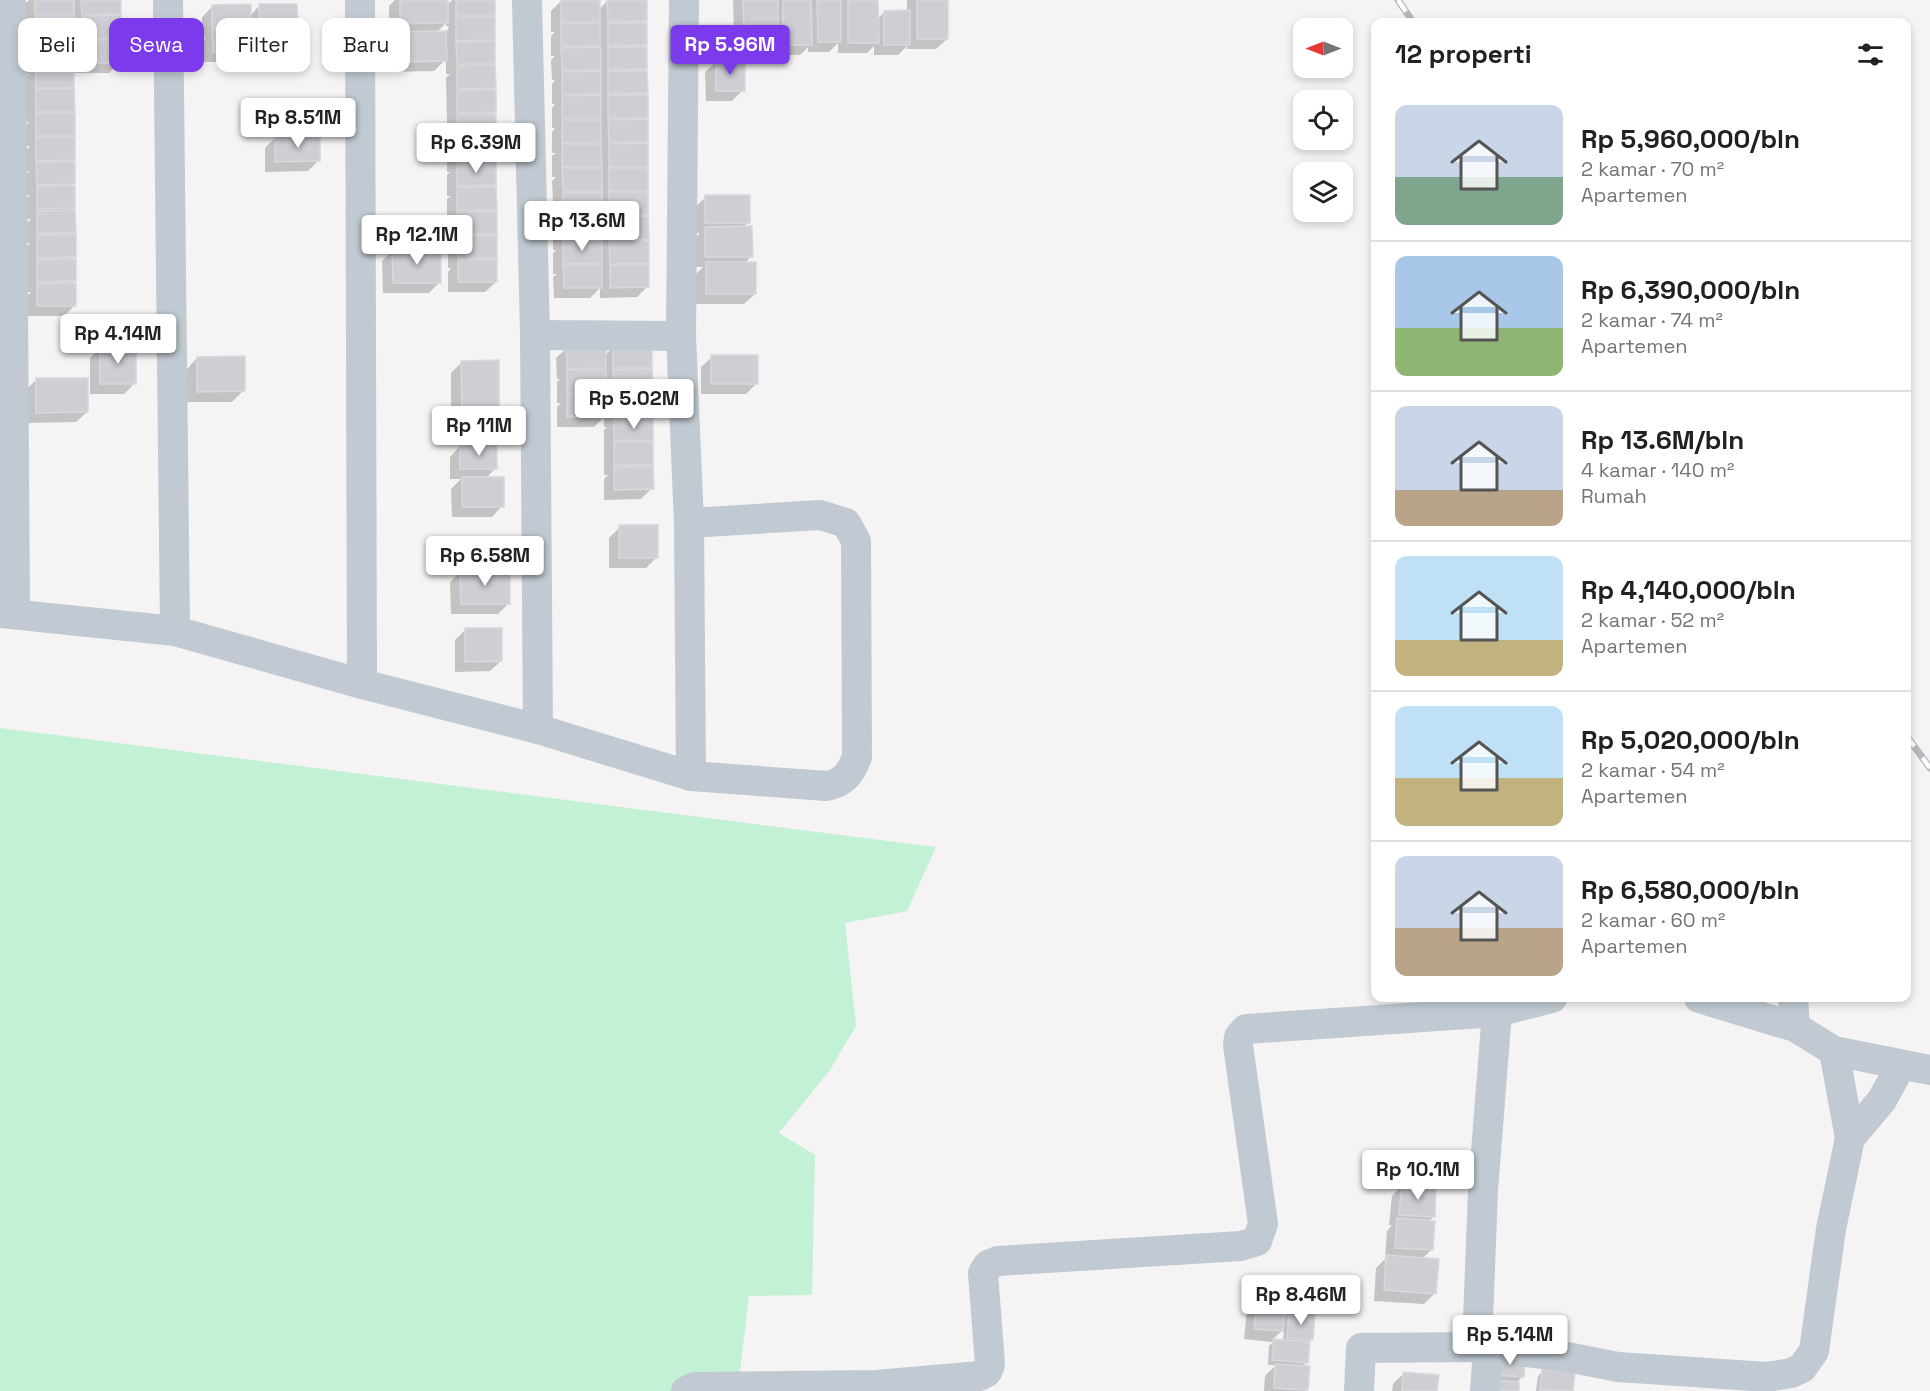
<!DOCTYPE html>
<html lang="id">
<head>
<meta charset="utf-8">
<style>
	:root { --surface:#fff; --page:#f6f6f6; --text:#202124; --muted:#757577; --line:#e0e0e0; --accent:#7c3aed }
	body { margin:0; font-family:"Space Grotesk",sans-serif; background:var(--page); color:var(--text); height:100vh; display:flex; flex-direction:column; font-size:22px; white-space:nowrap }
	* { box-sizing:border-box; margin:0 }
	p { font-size:20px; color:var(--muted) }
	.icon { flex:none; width:33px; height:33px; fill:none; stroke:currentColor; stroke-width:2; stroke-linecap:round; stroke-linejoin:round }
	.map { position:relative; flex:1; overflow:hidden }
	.panel { position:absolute; left:1371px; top:18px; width:540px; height:984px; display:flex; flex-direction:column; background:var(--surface); border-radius:12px; box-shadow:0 3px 9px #0003 }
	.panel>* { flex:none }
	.banner { position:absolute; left:18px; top:18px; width:570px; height:54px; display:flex; gap:12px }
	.needle { width:39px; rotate:270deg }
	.tools { position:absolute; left:1293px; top:18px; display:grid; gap:12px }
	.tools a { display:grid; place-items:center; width:60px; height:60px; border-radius:12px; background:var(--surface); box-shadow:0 3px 9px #0003; font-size:30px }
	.price { position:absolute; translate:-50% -51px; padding:0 14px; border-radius:6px; background:#fff; color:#222; font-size:20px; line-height:39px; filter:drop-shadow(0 2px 3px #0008) }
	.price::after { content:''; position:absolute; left:50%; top:36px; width:18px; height:14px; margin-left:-9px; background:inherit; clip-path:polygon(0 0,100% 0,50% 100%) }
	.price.selected { background:var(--accent); color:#fff }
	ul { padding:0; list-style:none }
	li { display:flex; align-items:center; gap:18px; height:150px; padding:0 24px }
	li+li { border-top:2px solid var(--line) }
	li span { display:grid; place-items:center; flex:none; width:168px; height:120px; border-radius:12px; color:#555 }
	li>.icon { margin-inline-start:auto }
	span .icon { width:72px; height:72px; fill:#fffc; stroke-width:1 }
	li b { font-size:26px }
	h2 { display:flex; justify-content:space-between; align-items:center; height:72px; padding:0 24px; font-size:26px }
	.tag { padding:0 21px; border-radius:12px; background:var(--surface); box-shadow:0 3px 9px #0003; font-size:21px; line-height:54px }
	.tag.selected { background:var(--accent); color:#fff }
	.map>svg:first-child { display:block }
	.green { fill:#c3f1d5 }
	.shadow { fill:#0003; fill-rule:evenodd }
	.building { fill:#cdcfd5; stroke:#d7d9de; stroke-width:1.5 }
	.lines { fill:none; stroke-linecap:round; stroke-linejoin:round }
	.street { stroke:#c1cad2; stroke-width:30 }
	.rail-casing { stroke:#b5b8bd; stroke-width:7 }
	.rail { stroke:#fff; stroke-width:4.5; stroke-dasharray:14; stroke-linecap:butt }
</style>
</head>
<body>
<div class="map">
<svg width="1930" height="1391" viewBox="0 0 1930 1391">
	<rect width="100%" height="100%" fill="#f5f3f3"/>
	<path class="green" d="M 0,728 L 936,847 L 907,911 L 845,923 L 856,1026 L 830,1070 L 779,1133 L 815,1155 L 812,1295 L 749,1296 L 738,1388 L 722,1391 L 0,1391 Z"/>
	<g class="shadow">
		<path d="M 29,0 L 72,0 L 72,3 L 75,0 L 119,0 L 119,38 L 116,41 L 119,62 L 109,73 L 73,73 L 73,111 L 70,114 L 73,135 L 70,139 L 74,160 L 70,163 L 74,208 L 70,212 L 74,232 L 71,236 L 74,281 L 71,284 L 75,305 L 64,316 L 27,316 L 27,296 L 31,292 L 27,292 L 27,247 L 30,243 L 27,243 L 27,223 L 31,219 L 27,219 L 27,198 L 30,195 L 27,195 L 26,174 L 30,171 L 26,171 L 26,150 L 30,146 L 26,146 L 26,125 L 29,122 L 26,122 L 25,77 L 29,74 L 25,74 L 25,53 L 29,49 L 25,49 L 25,4 Z"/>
		<path d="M 395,0 L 446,0 L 447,5 L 452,0 L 493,0 L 494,88 L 491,91 L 494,112 L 491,115 L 495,136 L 491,140 L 495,160 L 491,164 L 495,185 L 491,189 L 495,209 L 492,213 L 495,233 L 492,237 L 496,257 L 492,261 L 496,282 L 485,292 L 448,292 L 448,272 L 451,268 L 448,268 L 448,248 L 451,244 L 448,244 L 447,224 L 451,220 L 447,220 L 447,199 L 451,196 L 447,196 L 447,175 L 450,172 L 447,172 L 447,151 L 451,147 L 447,147 L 447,127 L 450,123 L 447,123 L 446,78 L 450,74 L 446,74 L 446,59 L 434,71 L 384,72 L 383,44 L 394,33 L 389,33 L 389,6 ZM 446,23 L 446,26 L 449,26 L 446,33 L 436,33 Z"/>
		<path d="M 562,0 L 599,10 L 608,0 L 645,0 L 645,21 L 642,24 L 645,45 L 642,48 L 646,93 L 643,96 L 646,141 L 643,145 L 647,166 L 643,169 L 647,190 L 643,194 L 647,194 L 647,239 L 644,242 L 647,263 L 643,266 L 647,287 L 637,297 L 600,298 L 600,288 L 590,298 L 554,298 L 553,277 L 557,274 L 553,274 L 553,253 L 556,250 L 553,250 L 553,229 L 556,226 L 553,226 L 553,205 L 557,201 L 553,201 L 552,181 L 556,177 L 552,177 L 552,156 L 556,153 L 552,153 L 552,132 L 555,128 L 552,128 L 552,108 L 555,104 L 552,104 L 552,84 L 555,80 L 552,80 L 551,60 L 555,56 L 551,56 L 551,36 L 555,32 L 551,32 L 551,11 Z"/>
		<path d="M 733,0 L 877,0 L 877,20 L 884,12 L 907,12 L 907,0 L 946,0 L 947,39 L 936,49 L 907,49 L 907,46 L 898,55 L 874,55 L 874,46 L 867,53 L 838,53 L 838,43 L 829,52 L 808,52 L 808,47 L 800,55 L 773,55 L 773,30 L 766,37 L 734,37 Z"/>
		<path d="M 213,6 L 250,16 L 259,6 L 296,26 L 292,30 L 296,51 L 286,62 L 249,62 L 249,52 L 239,62 L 202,62 L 202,42 L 206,38 L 202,38 L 202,17 Z"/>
		<path d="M 716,62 L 743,90 L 732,101 L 706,101 L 705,72 Z"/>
		<path d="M 275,138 L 319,160 L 308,171 L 265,172 L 265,148 Z"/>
		<path d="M 706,197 L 748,222 L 743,228 L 751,256 L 745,263 L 755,294 L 744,304 L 696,304 L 696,274 L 703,267 L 695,267 L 695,239 L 700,233 L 695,233 L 695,207 Z"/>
		<path d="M 393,250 L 440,282 L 429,293 L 383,293 L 382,261 Z"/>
		<path d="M 101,347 L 135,383 L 124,394 L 90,394 L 90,358 Z"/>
		<path d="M 614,347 L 651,347 L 651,392 L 648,395 L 651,395 L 652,464 L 648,468 L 652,488 L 641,499 L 604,500 L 604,479 L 608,475 L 604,475 L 604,430 L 607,427 L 604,427 L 604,417 L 594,427 L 557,427 L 557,407 L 561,403 L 557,403 L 557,382 L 560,379 L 557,379 L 556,358 L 567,348 L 604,356 Z"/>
		<path d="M 712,357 L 757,383 L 746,394 L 701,394 L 701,367 Z"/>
		<path d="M 197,358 L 243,391 L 232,402 L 187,402 L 187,369 Z"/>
		<path d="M 462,362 L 498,411 L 487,422 L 451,422 L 451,373 Z"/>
		<path d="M 36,380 L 87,412 L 76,422 L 26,423 L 26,390 Z"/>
		<path d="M 460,446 L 496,468 L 486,478 L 502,506 L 492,517 L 452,517 L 451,489 L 461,479 L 450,479 L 450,457 Z"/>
		<path d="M 620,527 L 657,557 L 646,568 L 609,568 L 609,538 Z"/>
		<path d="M 461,571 L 509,603 L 498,614 L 451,614 L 450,582 Z"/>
		<path d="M 466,629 L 501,661 L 490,671 L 455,672 L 455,640 Z"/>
		<path d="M 1402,1185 L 1433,1217 L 1428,1222 L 1431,1250 L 1422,1259 L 1435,1293 L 1424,1304 L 1374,1301 L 1376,1268 L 1385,1259 L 1387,1231 L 1392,1225 L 1389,1225 L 1392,1196 Z"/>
		<path d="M 1258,1289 L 1282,1319 L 1289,1312 L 1311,1339 L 1308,1343 L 1307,1362 L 1302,1367 L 1306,1391 L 1264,1391 L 1265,1376 L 1276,1365 L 1268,1365 L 1269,1346 L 1273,1342 L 1244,1339 L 1248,1300 ZM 1284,1329 L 1283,1341 L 1272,1340 Z"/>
		<path d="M 1491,1360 L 1522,1377 L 1518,1381 L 1517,1391 L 1490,1391 Z"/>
		<path d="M 1543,1371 L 1573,1373 L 1572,1391 L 1536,1391 L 1538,1376 Z"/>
		<path d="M 1404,1373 L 1436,1391 L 1392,1391 L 1393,1384 Z"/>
	</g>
	<g class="building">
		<rect x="35" y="0" width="39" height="15"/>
		<path d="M 81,0 L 121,0 L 121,14 L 82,15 Z"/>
		<rect x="400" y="0" width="48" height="23"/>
		<rect x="456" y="0" width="39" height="16"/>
		<rect x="561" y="0" width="39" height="22"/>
		<path d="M 607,0 L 647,0 L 647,21 L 608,22 Z"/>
		<path d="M 743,0 L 778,0 L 778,27 L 744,27 Z"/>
		<path d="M 783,0 L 811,0 L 812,45 L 783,45 Z"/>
		<path d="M 817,0 L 841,0 L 841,42 L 818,42 Z"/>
		<path d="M 848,0 L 878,0 L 879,43 L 848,43 Z"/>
		<rect x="917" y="0" width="31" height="39"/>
		<path d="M 251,4 L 251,28 L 212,28 L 212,5 Z"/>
		<path d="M 259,4 L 297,4 L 298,27 L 259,28 Z"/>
		<path d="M 910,10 L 910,45 L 884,45 L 884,11 Z"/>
		<path d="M 121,15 L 121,38 L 82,39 L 82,16 Z"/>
		<rect x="35" y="16" width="39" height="23"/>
		<path d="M 495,17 L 495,40 L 456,41 L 456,18 Z"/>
		<rect x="561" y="23" width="39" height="23"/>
		<path d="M 608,23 L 647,23 L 647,45 L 608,46 Z"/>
		<path d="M 212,29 L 251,29 L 251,52 L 213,52 Z"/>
		<rect x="259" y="29" width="39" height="23"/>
		<path d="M 446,31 L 447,61 L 394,62 L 393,32 Z"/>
		<path d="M 74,40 L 74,63 L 35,63 L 35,41 Z"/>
		<rect x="82" y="40" width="39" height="23"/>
		<path d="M 495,41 L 495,64 L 457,64 L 456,42 Z"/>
		<path d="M 601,47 L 601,70 L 562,70 L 561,48 Z"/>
		<path d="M 608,47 L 647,47 L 647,69 L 608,70 Z"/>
		<rect x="716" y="60" width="29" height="31"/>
		<path d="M 74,64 L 74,88 L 36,88 L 35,65 Z"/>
		<path d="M 495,65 L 496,88 L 457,89 L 457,66 Z"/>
		<path d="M 601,71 L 601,94 L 562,94 L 562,72 Z"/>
		<path d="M 608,71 L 647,71 L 648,93 L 608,94 Z"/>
		<path d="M 74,88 L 75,112 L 36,112 L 36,89 Z"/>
		<path d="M 457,90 L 496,90 L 496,112 L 457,113 Z"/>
		<path d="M 601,95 L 601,118 L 562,118 L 562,96 Z"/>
		<rect x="608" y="95" width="40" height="23"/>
		<rect x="36" y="113" width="39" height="23"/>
		<rect x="457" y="114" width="39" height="23"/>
		<path d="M 648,119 L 648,142 L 609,142 L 608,120 Z"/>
		<path d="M 562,120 L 601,120 L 601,142 L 562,143 Z"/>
		<path d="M 320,135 L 320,161 L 275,162 L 275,136 Z"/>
		<path d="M 36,137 L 75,137 L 75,160 L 36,161 Z"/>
		<path d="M 496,138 L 496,161 L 457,162 L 457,139 Z"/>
		<path d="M 648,143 L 648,167 L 609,167 L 609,144 Z"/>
		<path d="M 562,144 L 601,144 L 602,167 L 562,167 Z"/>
		<path d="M 36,162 L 75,162 L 75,184 L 37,185 Z"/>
		<path d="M 496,162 L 496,185 L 457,186 L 457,163 Z"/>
		<path d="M 562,168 L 602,168 L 602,191 L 563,191 Z"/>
		<rect x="609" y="168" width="39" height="23"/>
		<path d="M 37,186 L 75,186 L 75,208 L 37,209 Z"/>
		<path d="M 457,187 L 496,187 L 497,210 L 457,210 Z"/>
		<path d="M 602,192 L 602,215 L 563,216 L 563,193 Z"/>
		<rect x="609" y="192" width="39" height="23"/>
		<rect x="705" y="195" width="45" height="28"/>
		<path d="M 75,210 L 76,233 L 37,233 L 37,211 Z"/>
		<path d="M 497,211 L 497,234 L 458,234 L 457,212 Z"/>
		<path d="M 648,216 L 649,239 L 609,240 L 609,217 Z"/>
		<rect x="563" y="217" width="39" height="23"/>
		<path d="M 752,226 L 753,257 L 705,257 L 705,227 Z"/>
		<path d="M 76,234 L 76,257 L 37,258 L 37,235 Z"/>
		<path d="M 497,235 L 497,258 L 458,258 L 458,236 Z"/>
		<path d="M 563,241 L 602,241 L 602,263 L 563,264 Z"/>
		<path d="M 609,241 L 649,241 L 649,263 L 610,264 Z"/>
		<path d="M 441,248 L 441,283 L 393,283 L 392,249 Z"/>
		<path d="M 37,259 L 76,259 L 76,281 L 37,282 Z"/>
		<path d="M 497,259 L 497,282 L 458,282 L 458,260 Z"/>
		<rect x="706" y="262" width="50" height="32"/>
		<path d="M 563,265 L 602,265 L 602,288 L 564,288 Z"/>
		<path d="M 610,265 L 649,265 L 649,287 L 610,288 Z"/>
		<rect x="37" y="283" width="39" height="23"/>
		<path d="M 136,345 L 136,384 L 100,384 L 100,346 Z"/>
		<path d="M 652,345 L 652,368 L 613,368 L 613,346 Z"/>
		<path d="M 566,346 L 606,346 L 606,368 L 567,369 Z"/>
		<rect x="711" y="355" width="47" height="29"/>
		<path d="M 245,356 L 245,391 L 197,392 L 197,357 Z"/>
		<path d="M 499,360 L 499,412 L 462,412 L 461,361 Z"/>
		<path d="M 652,369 L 653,392 L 613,393 L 613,370 Z"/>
		<path d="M 567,370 L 606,370 L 606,392 L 567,393 Z"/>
		<path d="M 36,378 L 88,378 L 88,412 L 36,413 Z"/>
		<path d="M 606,394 L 606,417 L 567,417 L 567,395 Z"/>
		<path d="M 613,394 L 653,394 L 653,417 L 614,417 Z"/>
		<rect x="614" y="418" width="39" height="23"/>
		<rect x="614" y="442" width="39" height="23"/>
		<path d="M 497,444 L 497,469 L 460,469 L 460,445 Z"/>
		<path d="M 653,466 L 654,489 L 614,490 L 614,467 Z"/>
		<rect x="462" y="477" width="42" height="30"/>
		<rect x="619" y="525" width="39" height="33"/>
		<path d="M 460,570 L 510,570 L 510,604 L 461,604 Z"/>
		<path d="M 465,628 L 502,628 L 502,661 L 465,662 Z"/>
		<path d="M 1402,1184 L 1436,1186 L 1435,1217 L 1399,1215 Z"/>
		<path d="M 1397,1218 L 1435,1221 L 1433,1250 L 1395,1248 Z"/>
		<path d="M 1386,1255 L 1439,1259 L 1436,1294 L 1384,1290 Z"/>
		<path d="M 1258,1287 L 1286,1289 L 1283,1331 L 1254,1329 Z"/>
		<path d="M 1289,1311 L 1315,1313 L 1313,1340 L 1287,1338 Z"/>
		<path d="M 1274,1339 L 1310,1342 L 1308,1363 L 1272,1360 Z"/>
		<path d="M 1496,1354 L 1525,1356 L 1524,1377 L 1494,1375 Z"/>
		<path d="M 1275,1364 L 1310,1366 L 1308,1390 L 1274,1388 Z"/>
		<path d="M 1542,1369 L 1575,1371 L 1573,1391 L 1540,1390 Z"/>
		<path d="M 1403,1372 L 1439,1375 L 1437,1391 L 1402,1391 Z"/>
		<path d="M 1495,1380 L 1519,1382 L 1519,1391 L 1494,1391 Z"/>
	</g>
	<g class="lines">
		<g class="street">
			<path d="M 11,0 L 15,613"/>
			<path d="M 168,0 L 175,631"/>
			<path d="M 360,0 L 362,684"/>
			<path d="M 527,0 L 535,335 L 538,729"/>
			<path d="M 684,0 L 681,336 L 689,523 L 691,776"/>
			<path d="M 535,335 L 681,336"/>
			<path d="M 0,613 L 175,631 L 362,684 L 538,729 L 691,776 L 826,786 C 844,783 851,773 857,757 L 856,541 L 846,523 L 820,515 L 689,523"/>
			<path d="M 1699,998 L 1795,1027 L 1834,1051"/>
			<path d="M 1793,998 L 1795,1027"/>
			<path d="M 1850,1138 L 1834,1051 L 1930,1070"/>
			<path d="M 1477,1347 L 1483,1190 L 1497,1012 L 1552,998"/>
			<path d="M 686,1391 L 695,1387 L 876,1385 L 980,1376 L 987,1372 L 990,1365 L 983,1273 L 988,1265 L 998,1261 L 1241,1246 L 1257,1241 L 1263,1224 L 1238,1045 L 1239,1037 L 1246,1029 L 1497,1012"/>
			<path d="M 1359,1391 L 1361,1348 L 1477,1347 L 1562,1356 L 1618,1367 L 1767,1377 L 1791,1373 L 1802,1368 L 1814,1351 L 1831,1229 L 1850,1138 L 1882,1100 L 1901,1065"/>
			<path d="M 1485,1391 L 1488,1349"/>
		</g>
		<defs>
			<g id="rail">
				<path d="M 1398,0 L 1413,22"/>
				<path d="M 1906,735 L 1930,768"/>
			</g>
		</defs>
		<use href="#rail" class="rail-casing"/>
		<use href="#rail" class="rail"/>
	</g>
</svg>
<div class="tools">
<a><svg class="needle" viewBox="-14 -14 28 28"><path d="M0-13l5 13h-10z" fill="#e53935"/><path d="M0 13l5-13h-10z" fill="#757577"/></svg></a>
<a><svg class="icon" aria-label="locate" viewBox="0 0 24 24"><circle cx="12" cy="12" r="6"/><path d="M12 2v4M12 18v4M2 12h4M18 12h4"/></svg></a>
<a><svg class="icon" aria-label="layers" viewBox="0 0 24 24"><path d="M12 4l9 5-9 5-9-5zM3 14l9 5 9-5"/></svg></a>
</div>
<b class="price selected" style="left:730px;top:76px">Rp 5.96M</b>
<b class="price" style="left:298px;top:149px">Rp 8.51M</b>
<b class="price" style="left:476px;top:174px">Rp 6.39M</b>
<b class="price" style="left:582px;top:252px">Rp 13.6M</b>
<b class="price" style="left:417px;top:266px">Rp 12.1M</b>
<b class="price" style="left:118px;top:365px">Rp 4.14M</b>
<b class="price" style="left:634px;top:430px">Rp 5.02M</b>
<b class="price" style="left:479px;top:457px">Rp 11M</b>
<b class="price" style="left:485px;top:587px">Rp 6.58M</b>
<b class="price" style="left:1418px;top:1201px">Rp 10.1M</b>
<b class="price" style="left:1301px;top:1326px">Rp 8.46M</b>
<b class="price" style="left:1510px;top:1366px">Rp 5.14M</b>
<div class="banner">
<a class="tag">Beli</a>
<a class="tag selected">Sewa</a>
<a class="tag">Filter</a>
<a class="tag">Baru</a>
</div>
<section class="panel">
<h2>12 properti<svg class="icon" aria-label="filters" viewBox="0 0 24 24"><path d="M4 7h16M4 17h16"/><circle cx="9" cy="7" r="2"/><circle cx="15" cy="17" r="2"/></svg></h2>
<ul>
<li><span style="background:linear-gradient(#c9d6e8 60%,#7fa58c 0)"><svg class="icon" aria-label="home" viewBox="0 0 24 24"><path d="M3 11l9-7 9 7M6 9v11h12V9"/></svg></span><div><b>Rp 5,960,000/bln</b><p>2 kamar · 70 m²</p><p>Apartemen</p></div></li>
<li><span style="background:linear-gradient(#a9c7e8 60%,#8fb573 0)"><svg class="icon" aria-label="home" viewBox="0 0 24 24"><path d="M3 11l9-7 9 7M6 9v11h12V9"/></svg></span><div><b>Rp 6,390,000/bln</b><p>2 kamar · 74 m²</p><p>Apartemen</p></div></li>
<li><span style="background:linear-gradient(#c9d6e8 70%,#b9a48a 0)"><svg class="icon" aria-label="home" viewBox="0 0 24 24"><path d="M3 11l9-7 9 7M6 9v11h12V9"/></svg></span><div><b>Rp 13.6M/bln</b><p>4 kamar · 140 m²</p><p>Rumah</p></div></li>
<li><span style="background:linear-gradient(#bfe0f5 70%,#c2b280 0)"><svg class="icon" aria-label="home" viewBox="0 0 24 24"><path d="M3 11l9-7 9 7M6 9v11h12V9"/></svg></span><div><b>Rp 4,140,000/bln</b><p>2 kamar · 52 m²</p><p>Apartemen</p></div></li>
<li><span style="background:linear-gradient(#bfe0f5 60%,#c2b280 0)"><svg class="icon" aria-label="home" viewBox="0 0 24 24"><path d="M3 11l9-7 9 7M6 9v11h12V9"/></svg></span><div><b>Rp 5,020,000/bln</b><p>2 kamar · 54 m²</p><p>Apartemen</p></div></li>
<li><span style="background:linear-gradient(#c9d6e8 60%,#b9a48a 0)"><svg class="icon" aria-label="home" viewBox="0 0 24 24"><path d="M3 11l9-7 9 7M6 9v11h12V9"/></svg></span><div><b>Rp 6,580,000/bln</b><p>2 kamar · 60 m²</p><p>Apartemen</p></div></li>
</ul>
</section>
</div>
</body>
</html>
